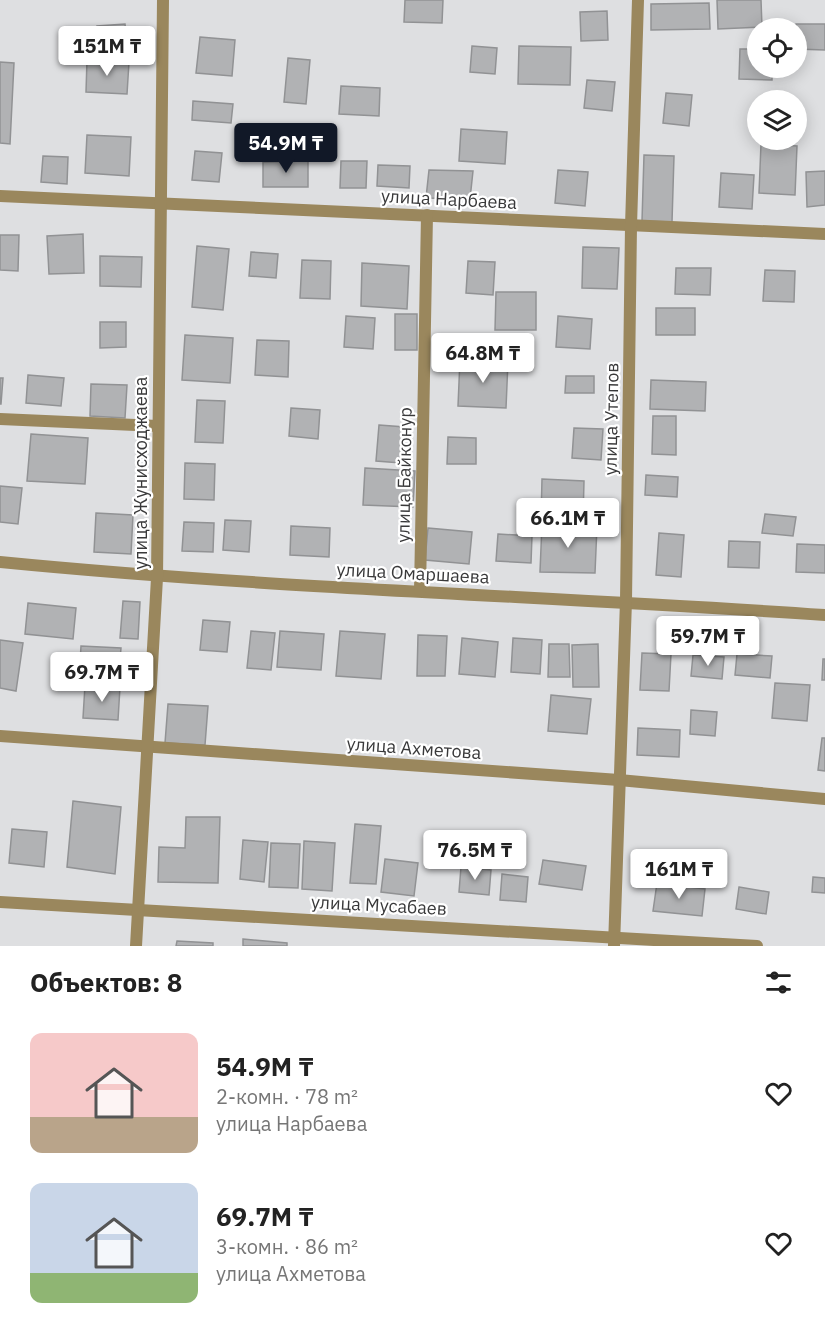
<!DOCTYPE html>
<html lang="ru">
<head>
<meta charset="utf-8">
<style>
	:root { --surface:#fff; --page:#f6f6f6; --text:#222; --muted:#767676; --accent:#111827 }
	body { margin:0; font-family:"IBM Plex Sans",sans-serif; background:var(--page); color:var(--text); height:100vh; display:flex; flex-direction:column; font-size:22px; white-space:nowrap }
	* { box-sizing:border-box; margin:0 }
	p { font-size:20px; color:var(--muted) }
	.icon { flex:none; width:33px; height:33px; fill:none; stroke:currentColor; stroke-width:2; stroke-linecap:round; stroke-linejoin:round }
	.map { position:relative; height:946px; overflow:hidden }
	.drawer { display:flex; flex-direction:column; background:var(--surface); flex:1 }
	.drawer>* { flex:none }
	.controls { position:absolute; left:747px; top:18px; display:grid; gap:12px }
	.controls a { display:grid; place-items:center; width:60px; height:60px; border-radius:50%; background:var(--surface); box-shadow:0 3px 15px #0003; font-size:30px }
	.price { position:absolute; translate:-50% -51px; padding:0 14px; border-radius:6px; background:#fff; color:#222; font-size:20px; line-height:39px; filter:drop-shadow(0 2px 3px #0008) }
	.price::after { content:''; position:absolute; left:50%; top:36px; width:18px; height:14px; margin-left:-9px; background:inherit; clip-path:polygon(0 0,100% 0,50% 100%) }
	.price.current { background:var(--accent); color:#fff }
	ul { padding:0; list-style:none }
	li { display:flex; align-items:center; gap:18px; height:150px; padding:0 30px }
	li span { display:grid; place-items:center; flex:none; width:168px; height:120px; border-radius:12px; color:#555 }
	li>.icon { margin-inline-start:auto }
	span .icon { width:72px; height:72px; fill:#fffc; stroke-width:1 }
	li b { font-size:26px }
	h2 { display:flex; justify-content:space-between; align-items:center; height:72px; padding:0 30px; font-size:26px }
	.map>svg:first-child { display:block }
	.building { fill:#b1b2b4; stroke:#919294; stroke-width:1.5 }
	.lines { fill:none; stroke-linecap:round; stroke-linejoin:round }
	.minor { stroke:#9a875d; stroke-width:12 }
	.labels { text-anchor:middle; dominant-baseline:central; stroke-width:4.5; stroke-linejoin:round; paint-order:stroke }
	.street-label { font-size:18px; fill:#39393a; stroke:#fff }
</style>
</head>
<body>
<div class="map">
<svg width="825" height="946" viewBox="0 0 825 946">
	<rect width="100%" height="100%" fill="#dedfe1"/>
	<g class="building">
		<path d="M 405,0 L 443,0 L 442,23 L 404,22 Z"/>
		<path d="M 717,0 L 761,0 L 762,27 L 718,29 Z"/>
		<path d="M 709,3 L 710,29 L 651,30 L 651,4 Z"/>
		<path d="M 607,11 L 608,40 L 581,41 L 580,12 Z"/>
		<path d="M 125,24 L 128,54 L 100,56 L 97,26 Z"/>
		<path d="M 796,24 L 825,24 L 825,50 L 796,49 Z"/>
		<path d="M 200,37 L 235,40 L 232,76 L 196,73 Z"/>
		<path d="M 472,46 L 497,48 L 495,74 L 470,72 Z"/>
		<path d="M 519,46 L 571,47 L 570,85 L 518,84 Z"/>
		<path d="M 740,49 L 758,49 L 758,68 L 772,68 L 772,80 L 739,79 Z"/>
		<path d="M 288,58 L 310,60 L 306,104 L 284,102 Z"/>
		<path d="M 87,60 L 129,62 L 127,94 L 86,92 Z"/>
		<path d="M 0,62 L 14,63 L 10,144 L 0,143 Z"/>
		<path d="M 587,80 L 615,82 L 612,111 L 584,108 Z"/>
		<path d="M 341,86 L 380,88 L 379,116 L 339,114 Z"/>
		<path d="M 666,93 L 692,95 L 689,126 L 663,123 Z"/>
		<path d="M 193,101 L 233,104 L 231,123 L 192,120 Z"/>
		<path d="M 461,129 L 507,132 L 505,164 L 459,161 Z"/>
		<path d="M 87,135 L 131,137 L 129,176 L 85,173 Z"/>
		<path d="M 761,144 L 797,146 L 795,195 L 759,193 Z"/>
		<path d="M 195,151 L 222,153 L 219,182 L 192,180 Z"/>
		<path d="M 644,155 L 674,156 L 672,222 L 642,221 Z"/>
		<path d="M 43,156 L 68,157 L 67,184 L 41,182 Z"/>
		<path d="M 308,161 L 308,187 L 263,187 L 263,162 Z"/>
		<path d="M 341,161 L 367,161 L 366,188 L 340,188 Z"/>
		<path d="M 378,165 L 410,166 L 409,188 L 377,186 Z"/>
		<path d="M 429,170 L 473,171 L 470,199 L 426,198 Z"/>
		<path d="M 558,170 L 588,172 L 585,206 L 555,203 Z"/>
		<path d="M 825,171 L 825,205 L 807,207 L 806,172 Z"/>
		<path d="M 721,173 L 754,175 L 752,209 L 719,207 Z"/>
		<path d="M 83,234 L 84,273 L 49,274 L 47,236 Z"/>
		<path d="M 0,235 L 19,235 L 18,271 L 0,270 Z"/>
		<path d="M 197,246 L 229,249 L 223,310 L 192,307 Z"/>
		<path d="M 583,247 L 619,248 L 617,289 L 582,288 Z"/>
		<path d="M 251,252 L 278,254 L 276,278 L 249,276 Z"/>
		<path d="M 100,256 L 142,257 L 141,287 L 100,286 Z"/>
		<path d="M 302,260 L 331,261 L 330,299 L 300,298 Z"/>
		<path d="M 468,261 L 495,262 L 493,295 L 466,293 Z"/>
		<path d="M 362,263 L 409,266 L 407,309 L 361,306 Z"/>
		<path d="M 676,268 L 711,268 L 710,295 L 675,294 Z"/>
		<path d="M 765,270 L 795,271 L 794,302 L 763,301 Z"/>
		<path d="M 496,292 L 536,292 L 536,330 L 495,330 Z"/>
		<rect x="656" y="308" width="39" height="27"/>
		<rect x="395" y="314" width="22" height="36"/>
		<path d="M 346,316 L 375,318 L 373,349 L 344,347 Z"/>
		<path d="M 558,316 L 592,319 L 590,349 L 556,347 Z"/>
		<path d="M 100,322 L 126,322 L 126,347 L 100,348 Z"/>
		<path d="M 185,335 L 233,338 L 230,383 L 182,380 Z"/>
		<path d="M 257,340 L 289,341 L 288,377 L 255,375 Z"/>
		<path d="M 460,359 L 508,361 L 506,408 L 458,406 Z"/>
		<path d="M 28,375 L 64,378 L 61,406 L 26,403 Z"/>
		<path d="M 566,376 L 594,376 L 594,393 L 565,393 Z"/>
		<path d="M 0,378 L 3,378 L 1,404 L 0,404 Z"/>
		<path d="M 651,380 L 706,382 L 705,411 L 650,409 Z"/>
		<path d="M 91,384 L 127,385 L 125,418 L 90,416 Z"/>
		<path d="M 197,400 L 225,401 L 223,443 L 195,442 Z"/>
		<path d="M 291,408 L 320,410 L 318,439 L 289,436 Z"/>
		<path d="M 653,416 L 676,416 L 676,455 L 652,454 Z"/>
		<path d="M 379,425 L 405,427 L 401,463 L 376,461 Z"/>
		<path d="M 574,428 L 603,429 L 601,460 L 572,458 Z"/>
		<path d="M 31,434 L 88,438 L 85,484 L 27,481 Z"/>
		<path d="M 448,437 L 476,438 L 476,464 L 447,464 Z"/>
		<path d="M 185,463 L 215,464 L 214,500 L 184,499 Z"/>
		<path d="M 365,468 L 415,471 L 413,507 L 363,505 Z"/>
		<path d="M 646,475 L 678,477 L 677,497 L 645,495 Z"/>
		<path d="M 542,479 L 584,481 L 583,520 L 541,519 Z"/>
		<path d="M 0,486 L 22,488 L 18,524 L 0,522 Z"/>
		<path d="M 96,513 L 133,515 L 131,554 L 94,552 Z"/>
		<path d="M 765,514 L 796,517 L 793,536 L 762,533 Z"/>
		<path d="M 225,520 L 251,521 L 249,552 L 223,550 Z"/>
		<path d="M 184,522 L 214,523 L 213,552 L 182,551 Z"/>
		<path d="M 542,524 L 597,526 L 595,573 L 540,572 Z"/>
		<path d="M 291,526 L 330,528 L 329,557 L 290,555 Z"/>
		<path d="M 428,528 L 472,532 L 469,564 L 425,560 Z"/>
		<path d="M 659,533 L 684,535 L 681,577 L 656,575 Z"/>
		<path d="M 498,534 L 532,536 L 531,563 L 496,561 Z"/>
		<path d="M 729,541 L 760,542 L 759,568 L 728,567 Z"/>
		<path d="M 797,544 L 825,545 L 825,573 L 796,572 Z"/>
		<path d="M 123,601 L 140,602 L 138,639 L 120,638 Z"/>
		<path d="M 28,603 L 76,608 L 73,639 L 25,634 Z"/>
		<path d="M 203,620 L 230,622 L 227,652 L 200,650 Z"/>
		<path d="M 251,631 L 275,633 L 271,670 L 247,668 Z"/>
		<path d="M 280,631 L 324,634 L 321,670 L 277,667 Z"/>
		<path d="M 340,631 L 385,634 L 381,679 L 336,676 Z"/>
		<path d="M 418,635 L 447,636 L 445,676 L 417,676 Z"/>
		<path d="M 462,638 L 498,642 L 495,677 L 459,674 Z"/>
		<path d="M 513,638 L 542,640 L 540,674 L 511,672 Z"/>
		<path d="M 0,640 L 23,643 L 16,691 L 0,688 Z"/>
		<path d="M 549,644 L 569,644 L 570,677 L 548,677 Z"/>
		<path d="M 598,644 L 599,687 L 573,687 L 572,645 Z"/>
		<path d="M 81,646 L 121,648 L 118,682 L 79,680 Z"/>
		<path d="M 642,653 L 671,654 L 669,691 L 640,690 Z"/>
		<path d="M 737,654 L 772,656 L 770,678 L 735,675 Z"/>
		<path d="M 693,655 L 724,657 L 722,679 L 691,676 Z"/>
		<path d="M 823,659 L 825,659 L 825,680 L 822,680 Z"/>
		<path d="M 775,683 L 810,685 L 807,721 L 772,718 Z"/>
		<path d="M 85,685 L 120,687 L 118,720 L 83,718 Z"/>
		<path d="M 551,695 L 591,699 L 587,734 L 548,731 Z"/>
		<path d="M 168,704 L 208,706 L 205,745 L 165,743 Z"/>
		<path d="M 691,710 L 717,712 L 715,736 L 690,734 Z"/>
		<path d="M 638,728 L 680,730 L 679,757 L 637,755 Z"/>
		<path d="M 822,738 L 825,738 L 825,771 L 818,770 Z"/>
		<path d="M 73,801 L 121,807 L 115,874 L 67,867 Z"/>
		<path d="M 186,817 L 220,817 L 218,883 L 158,882 L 159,847 L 185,848 Z"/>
		<path d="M 355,824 L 381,826 L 376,884 L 350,883 Z"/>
		<path d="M 12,829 L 47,832 L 44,867 L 9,863 Z"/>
		<path d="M 243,840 L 268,842 L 264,882 L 240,879 Z"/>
		<path d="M 304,841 L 335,843 L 332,891 L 302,889 Z"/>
		<path d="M 271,843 L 300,844 L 298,888 L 269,887 Z"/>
		<path d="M 385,859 L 418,863 L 414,896 L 381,892 Z"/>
		<path d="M 543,860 L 586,866 L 582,890 L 539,884 Z"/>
		<path d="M 461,867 L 491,870 L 489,895 L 459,892 Z"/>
		<path d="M 502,874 L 528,877 L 526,902 L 500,900 Z"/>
		<path d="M 813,877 L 825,878 L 825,893 L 812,892 Z"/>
		<path d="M 657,883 L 705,889 L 702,916 L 653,911 Z"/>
		<path d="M 739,887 L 769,892 L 766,914 L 736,909 Z"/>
		<path d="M 243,939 L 287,943 L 287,946 L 243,946 Z"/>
		<path d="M 177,941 L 213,943 L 213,946 L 176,946 Z"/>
	</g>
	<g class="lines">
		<g class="minor">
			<path d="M 0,196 L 825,234"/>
			<path d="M 0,419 L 158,426"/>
			<path d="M 0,562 C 274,589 550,596 825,615"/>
			<path d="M 420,591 L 427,215"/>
			<path d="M 0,736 L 619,780 L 825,799"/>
			<path d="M 0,902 L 757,946"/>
			<path d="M 136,946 L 157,578 L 163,0"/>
			<path d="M 614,946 L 626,601 L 631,226 L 638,0"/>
		</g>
	</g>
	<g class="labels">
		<g class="street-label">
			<text transform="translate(449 199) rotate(3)">улица Нарбаева</text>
			<text transform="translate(611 419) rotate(-89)">улица Утепов</text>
			<text transform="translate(140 473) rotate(-90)">улица Жунисходжаева</text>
			<text transform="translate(404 475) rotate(-89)">улица Байконур</text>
			<text transform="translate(413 573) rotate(3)">улица Омаршаева</text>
			<text transform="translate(414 748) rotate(4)">улица Ахметова</text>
			<text transform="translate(379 905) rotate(3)">улица Мусабаев</text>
		</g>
	</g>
</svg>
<div class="controls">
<a><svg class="icon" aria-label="locate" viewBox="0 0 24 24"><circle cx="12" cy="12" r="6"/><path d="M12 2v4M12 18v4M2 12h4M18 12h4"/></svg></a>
<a><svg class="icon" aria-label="layers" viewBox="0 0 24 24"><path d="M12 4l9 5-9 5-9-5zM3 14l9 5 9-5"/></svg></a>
</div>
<b class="price" style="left:107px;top:77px">151M ₸</b>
<b class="price current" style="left:286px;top:174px">54.9M ₸</b>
<b class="price" style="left:483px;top:384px">64.8M ₸</b>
<b class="price" style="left:568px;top:549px">66.1M ₸</b>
<b class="price" style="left:708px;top:667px">59.7M ₸</b>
<b class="price" style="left:102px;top:703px">69.7M ₸</b>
<b class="price" style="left:475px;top:881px">76.5M ₸</b>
<b class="price" style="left:679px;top:900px">161M ₸</b>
</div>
<section class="drawer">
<h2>Объектов: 8<svg class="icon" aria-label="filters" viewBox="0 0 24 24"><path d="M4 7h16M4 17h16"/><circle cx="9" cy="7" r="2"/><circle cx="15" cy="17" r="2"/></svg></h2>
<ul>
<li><span style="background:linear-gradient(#f6c9c9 70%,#b9a48a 0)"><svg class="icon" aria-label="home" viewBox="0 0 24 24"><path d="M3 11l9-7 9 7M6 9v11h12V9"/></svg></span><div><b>54.9M ₸</b><p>2-комн. · 78 m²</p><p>улица Нарбаева</p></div><svg class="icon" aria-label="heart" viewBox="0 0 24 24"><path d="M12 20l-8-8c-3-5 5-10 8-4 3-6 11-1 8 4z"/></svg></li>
<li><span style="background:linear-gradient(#c9d6e8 75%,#8fb573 0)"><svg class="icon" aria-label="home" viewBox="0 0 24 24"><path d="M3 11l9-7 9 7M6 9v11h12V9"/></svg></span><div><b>69.7M ₸</b><p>3-комн. · 86 m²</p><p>улица Ахметова</p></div><svg class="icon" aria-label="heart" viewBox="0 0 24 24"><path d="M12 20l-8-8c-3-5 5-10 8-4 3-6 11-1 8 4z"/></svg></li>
</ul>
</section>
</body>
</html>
